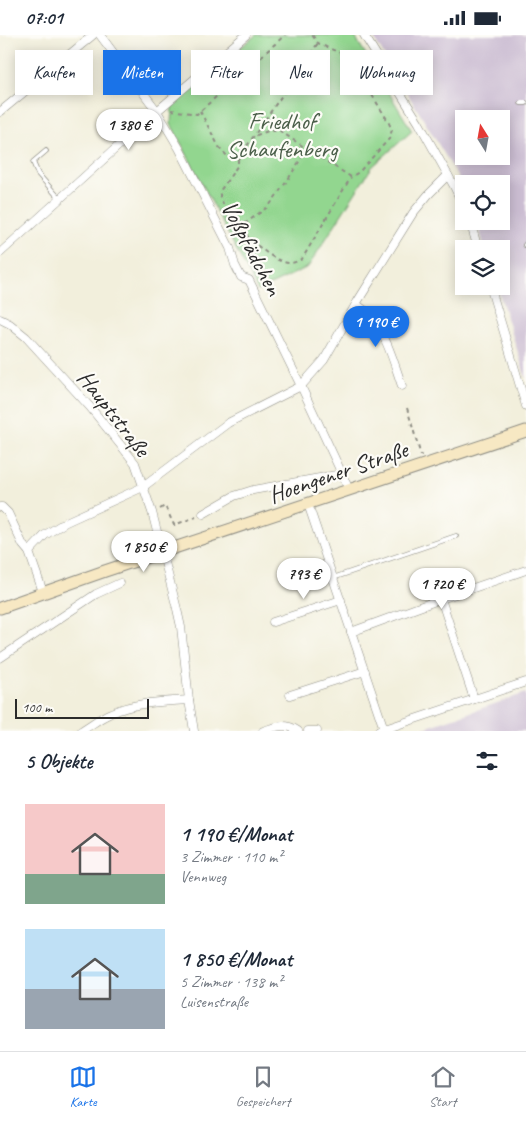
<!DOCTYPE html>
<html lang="de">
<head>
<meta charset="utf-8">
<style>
	:root { --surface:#fff; --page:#f2f2f3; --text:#1f2937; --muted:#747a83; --line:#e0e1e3; --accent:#1a73e8 }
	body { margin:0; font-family:Caveat,sans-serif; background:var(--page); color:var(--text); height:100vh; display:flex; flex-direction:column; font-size:19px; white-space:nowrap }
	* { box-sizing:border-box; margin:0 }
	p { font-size:16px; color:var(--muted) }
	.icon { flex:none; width:28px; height:28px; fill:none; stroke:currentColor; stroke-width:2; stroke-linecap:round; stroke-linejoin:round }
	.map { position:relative; height:696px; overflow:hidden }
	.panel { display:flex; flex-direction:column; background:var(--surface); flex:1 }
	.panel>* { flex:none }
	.top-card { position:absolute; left:15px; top:15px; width:496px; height:45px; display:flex; gap:10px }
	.needle { width:32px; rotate:349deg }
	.tools { position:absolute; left:455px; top:75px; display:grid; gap:10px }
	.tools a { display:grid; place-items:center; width:55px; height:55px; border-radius:0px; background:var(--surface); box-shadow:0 2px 12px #0003; font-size:25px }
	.scale { position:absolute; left:15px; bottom:12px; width:134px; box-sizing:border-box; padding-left:5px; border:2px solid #2b2b2b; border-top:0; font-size:14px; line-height:18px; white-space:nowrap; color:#2b2b2b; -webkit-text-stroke:4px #fdfcf7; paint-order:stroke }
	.price { position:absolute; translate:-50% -42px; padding:0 11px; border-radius:18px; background:#fff; color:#222; font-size:16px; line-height:32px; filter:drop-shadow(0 1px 2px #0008) }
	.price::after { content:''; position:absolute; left:50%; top:30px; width:15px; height:11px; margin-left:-8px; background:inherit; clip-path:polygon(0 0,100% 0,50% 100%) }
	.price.active { background:var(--accent); color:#fff }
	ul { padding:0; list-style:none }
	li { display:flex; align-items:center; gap:15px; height:125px; padding:0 25px }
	li span { display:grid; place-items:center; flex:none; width:140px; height:100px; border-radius:0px; color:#555 }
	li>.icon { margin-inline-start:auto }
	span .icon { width:60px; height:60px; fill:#fffc; stroke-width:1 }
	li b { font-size:21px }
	h2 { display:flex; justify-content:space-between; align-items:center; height:60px; padding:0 25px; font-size:21px }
	.chip { padding:0 18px; border-radius:0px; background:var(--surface); box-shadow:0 2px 12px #0003; font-size:18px; line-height:45px }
	.chip.active { background:var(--accent); color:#fff }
	.status { display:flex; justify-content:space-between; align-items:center; height:35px; padding:0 25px; background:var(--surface); direction:ltr }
	.status svg { height:14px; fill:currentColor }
	.tab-bar { display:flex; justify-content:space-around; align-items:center; height:70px; border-top:1px solid var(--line); background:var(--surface); font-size:14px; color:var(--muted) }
	.tab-bar a { display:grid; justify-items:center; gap:2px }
	.tab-bar .active { color:var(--accent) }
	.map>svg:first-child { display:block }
	.industrial { fill:#ccbed3; fill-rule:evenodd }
	.green { fill:#92d68f; stroke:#5e805d }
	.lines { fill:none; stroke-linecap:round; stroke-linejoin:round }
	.service-casing { stroke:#8e8d84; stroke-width:5.5 }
	.minor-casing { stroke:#8e8d84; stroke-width:9 }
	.secondary-casing { stroke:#8e8d84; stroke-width:13 }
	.path { stroke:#8e8d84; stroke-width:2; stroke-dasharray:4 4; stroke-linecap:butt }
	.service { stroke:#fff; stroke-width:4 }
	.minor { stroke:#fff; stroke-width:8 }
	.secondary { stroke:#f7e8c3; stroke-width:11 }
	.labels { text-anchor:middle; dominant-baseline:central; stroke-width:4.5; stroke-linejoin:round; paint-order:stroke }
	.park-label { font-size:24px; fill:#4a5e49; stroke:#fdfcf7 }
	.street-label { font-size:24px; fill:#2b2b2b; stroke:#fdfcf7 }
</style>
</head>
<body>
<div class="status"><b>07:01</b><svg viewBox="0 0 49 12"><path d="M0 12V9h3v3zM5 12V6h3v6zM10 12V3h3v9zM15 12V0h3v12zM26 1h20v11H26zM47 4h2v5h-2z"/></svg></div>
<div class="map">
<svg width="526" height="696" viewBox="0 0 526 696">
	<rect width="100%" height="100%" fill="#fdfcf7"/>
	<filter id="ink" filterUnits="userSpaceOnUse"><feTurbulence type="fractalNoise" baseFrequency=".02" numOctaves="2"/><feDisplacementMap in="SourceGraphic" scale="10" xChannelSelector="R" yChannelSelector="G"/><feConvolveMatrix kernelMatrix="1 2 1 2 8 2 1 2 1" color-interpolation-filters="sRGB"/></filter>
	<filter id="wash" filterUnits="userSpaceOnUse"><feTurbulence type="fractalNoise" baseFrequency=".0096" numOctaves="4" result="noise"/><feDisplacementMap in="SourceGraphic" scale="20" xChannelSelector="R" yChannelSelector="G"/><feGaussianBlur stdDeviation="1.12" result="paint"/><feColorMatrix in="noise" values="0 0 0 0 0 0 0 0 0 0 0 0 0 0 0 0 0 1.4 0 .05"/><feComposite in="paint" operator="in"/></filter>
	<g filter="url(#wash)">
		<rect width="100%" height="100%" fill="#f2efdc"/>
		<g class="industrial">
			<path d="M 372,0 L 526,0 L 526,343 L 497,251 L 501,251 L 501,214 L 485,214 L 477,186 L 501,186 L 501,149 L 464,149 L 464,154 L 454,135 ZM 464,84 L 501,84 L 501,121 L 464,121 Z"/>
			<path d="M 526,658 L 526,696 L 416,696 Z"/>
		</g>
		<path class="green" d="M 256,0 L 354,0 L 412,96 L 372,132 L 308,232 L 258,256 L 171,89 L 172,71 L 210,37 Z"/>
	</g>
	<g filter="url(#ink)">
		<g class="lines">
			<defs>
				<g id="service">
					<path d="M 521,68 L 526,68"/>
					<path d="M 46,116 L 33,127 L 38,139 L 60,164"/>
					<path d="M 525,210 L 526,209"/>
					<path d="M 333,543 L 456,501"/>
				</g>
				<g id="minor">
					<path d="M 100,0 L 157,76 L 179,113 L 230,213 L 235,230 L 241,242 L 249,245 L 301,351 L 342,439 L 349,455"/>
					<path d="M 364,0 L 419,88 L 454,151 L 464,172"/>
					<path d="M 0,77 L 93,0"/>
					<path d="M 470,186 L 478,214"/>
					<path d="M 0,218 L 157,76 L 246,0"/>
					<path d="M 490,251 L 526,371"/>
					<path d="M 356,269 C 361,273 368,277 371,282 C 387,301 394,328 402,351"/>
					<path d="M 0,284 L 10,289 L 26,302 L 90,372 L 135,428 L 152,477 L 177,574 L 181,592 L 189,665 L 194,696"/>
					<path d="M 308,469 L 384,694"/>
					<path d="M 0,472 L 2,472 L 8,478 L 23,510 L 29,517"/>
					<path d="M 203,479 L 234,461 L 253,455 L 342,439"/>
					<path d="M 43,557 L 29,517 L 45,500 L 66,487 L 143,452 L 228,388 L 301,351 L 324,325 L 356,269 L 413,178 L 428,160 L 448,140"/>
					<path d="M 441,564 L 474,664"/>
					<path d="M 273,587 L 341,565"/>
					<path d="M 351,597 L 441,564 L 526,535"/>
					<path d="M 0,623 L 96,559 L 120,548"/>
					<path d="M 290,660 L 365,636"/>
					<path d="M 81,696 C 91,690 101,682 111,678 C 136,667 163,667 189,665"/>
					<path d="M 263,696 C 276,692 285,687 298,696"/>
					<path d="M 308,696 L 317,696"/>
					<path d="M 379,696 L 526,647"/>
				</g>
				<path id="secondary" d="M 0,573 L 105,536 L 526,396"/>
			</defs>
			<use href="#service" class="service-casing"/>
			<use href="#minor" class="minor-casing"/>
			<use href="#secondary" class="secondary-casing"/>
			<g class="path">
				<path d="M 171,75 L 197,79 L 285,0"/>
				<path d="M 200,76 L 219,112 L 227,121 L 238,124 L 318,8"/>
				<path d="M 307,114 L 351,142 L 359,137 L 389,104 L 392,95 L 388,86 L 348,21 L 326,12 L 318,8 L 312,0"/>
				<path d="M 238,124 L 238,130 L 220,156 L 220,162 L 232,189 L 239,193 L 269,171 L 287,146 L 307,114 L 280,96 L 268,96 L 254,101"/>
				<path d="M 240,194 C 251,205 274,228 290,228 C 294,228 298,226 302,224 L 351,142"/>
				<path d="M 407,373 L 421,421"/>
				<path d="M 160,474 L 165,471 L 174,490 L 196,482"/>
			</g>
			<use href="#service" class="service"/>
			<use href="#minor" class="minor"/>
			<use href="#secondary" class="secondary"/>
		</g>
	</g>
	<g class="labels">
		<g class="park-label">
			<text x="282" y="86">Friedhof<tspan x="282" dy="28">Schaufenberg</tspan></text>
		</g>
		<g class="street-label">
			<text transform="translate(252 213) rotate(62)">Voßpfädchen</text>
			<text transform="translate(114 378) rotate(52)">Hauptstraße</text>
			<text transform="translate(338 437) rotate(-19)">Hoengener Straße</text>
		</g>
	</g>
</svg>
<div class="tools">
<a><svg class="needle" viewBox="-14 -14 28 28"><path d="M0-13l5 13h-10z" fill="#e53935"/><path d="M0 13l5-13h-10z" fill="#747a83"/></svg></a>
<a><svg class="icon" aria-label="locate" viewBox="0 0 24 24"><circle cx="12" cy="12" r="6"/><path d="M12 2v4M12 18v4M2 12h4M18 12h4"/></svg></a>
<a><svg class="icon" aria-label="layers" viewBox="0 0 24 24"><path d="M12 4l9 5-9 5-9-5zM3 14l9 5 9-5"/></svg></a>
</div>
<div class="scale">100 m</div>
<b class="price" style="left:129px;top:116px">1 380 €</b>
<b class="price active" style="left:376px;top:313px">1 190 €</b>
<b class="price" style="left:144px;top:538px">1 850 €</b>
<b class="price" style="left:304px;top:565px">793 €</b>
<b class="price" style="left:442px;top:575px">1 720 €</b>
<div class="top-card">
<a class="chip">Kaufen</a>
<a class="chip active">Mieten</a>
<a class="chip">Filter</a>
<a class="chip">Neu</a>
<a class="chip">Wohnung</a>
</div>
</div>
<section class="panel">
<h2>5 Objekte<svg class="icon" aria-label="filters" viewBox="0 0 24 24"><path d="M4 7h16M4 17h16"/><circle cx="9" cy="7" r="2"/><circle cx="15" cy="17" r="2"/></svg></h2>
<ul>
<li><span style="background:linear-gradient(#f6c9c9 70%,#7fa58c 0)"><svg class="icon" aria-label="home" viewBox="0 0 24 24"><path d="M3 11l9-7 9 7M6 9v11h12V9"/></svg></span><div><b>1 190 €/Monat</b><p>3 Zimmer · 110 m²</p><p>Vennweg</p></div></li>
<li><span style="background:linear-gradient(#bfe0f5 60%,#9aa5b1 0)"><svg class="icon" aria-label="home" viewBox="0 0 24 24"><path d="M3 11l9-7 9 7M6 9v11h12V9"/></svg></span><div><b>1 850 €/Monat</b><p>5 Zimmer · 138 m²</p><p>Luisenstraße</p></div></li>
</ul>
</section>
<nav class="tab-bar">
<a class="active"><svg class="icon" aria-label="map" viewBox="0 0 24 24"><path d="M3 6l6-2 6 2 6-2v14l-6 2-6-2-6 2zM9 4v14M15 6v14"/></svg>Karte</a>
<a><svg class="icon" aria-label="saved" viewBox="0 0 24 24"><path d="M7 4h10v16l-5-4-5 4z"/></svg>Gespeichert</a>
<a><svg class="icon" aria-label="home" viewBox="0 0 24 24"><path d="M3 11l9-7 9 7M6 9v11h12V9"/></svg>Start</a>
</nav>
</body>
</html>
